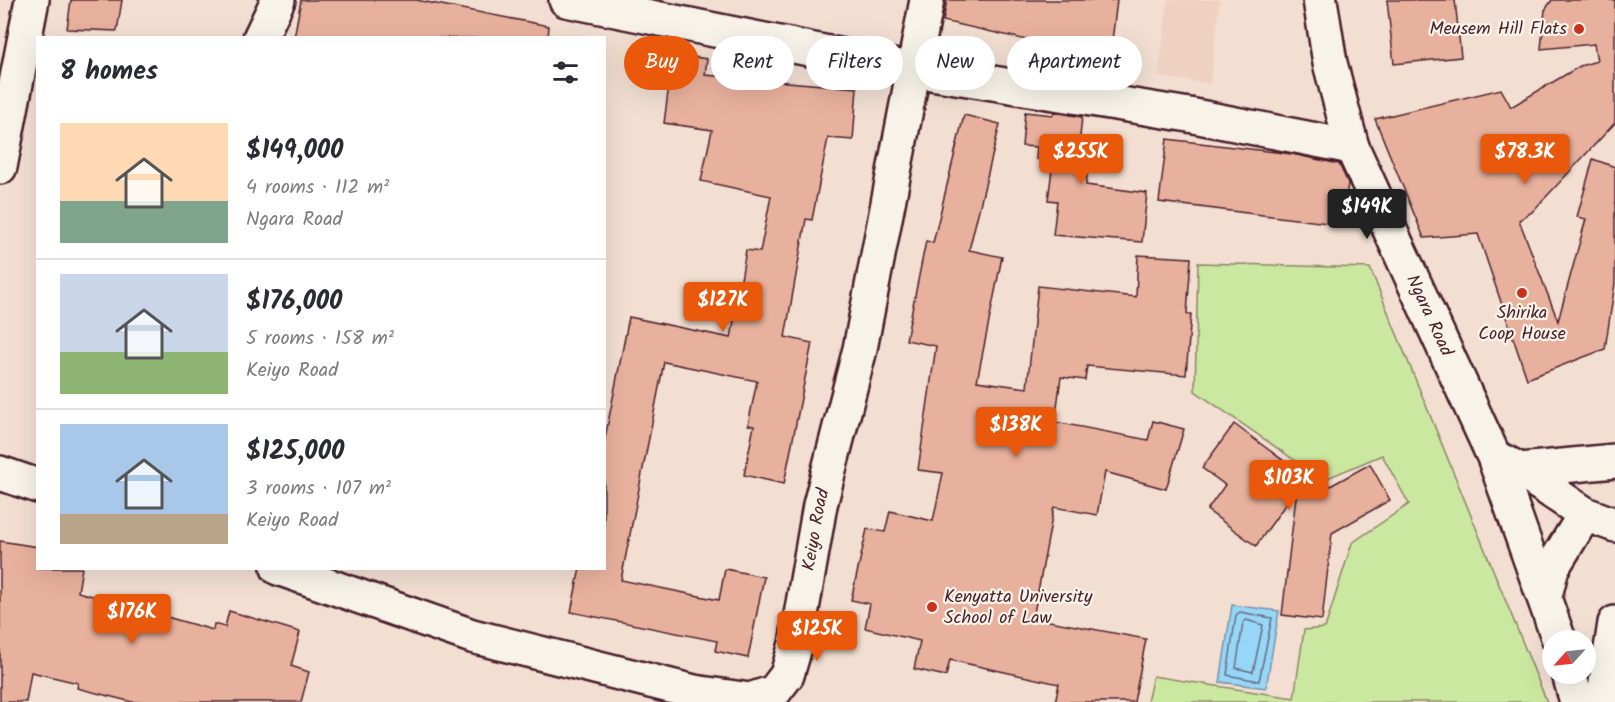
<!DOCTYPE html>
<html lang="en">
<head>
<meta charset="utf-8">
<style>
	:root { --surface:#fff; --page:#f2f2f3; --text:#2b2b33; --muted:#7c7c81; --line:#e1e1e2; --accent:#ea580c }
	body { margin:0; font-family:Kalam,sans-serif; background:var(--page); color:var(--text); height:100vh; display:flex; flex-direction:column; font-size:22px; white-space:nowrap }
	* { box-sizing:border-box; margin:0 }
	p { font-size:20px; color:var(--muted) }
	.icon { flex:none; width:33px; height:33px; fill:none; stroke:currentColor; stroke-width:2; stroke-linecap:round; stroke-linejoin:round }
	.map { position:relative; flex:1; overflow:hidden }
	.sheet { position:absolute; left:36px; top:36px; width:570px; height:534px; display:flex; flex-direction:column; background:var(--surface); border-radius:0px; box-shadow:0 6px 24px #0002 }
	.sheet>* { flex:none }
	.banner { position:absolute; left:624px; top:36px; width:570px; height:54px; display:flex; gap:12px }
	.needle { width:39px; rotate:243deg }
	.tools { position:absolute; left:1542px; top:630px; display:grid; gap:12px }
	.tools a { display:grid; place-items:center; width:54px; height:54px; border-radius:50%; background:var(--surface); box-shadow:0 6px 24px #0002; font-size:30px }
	.price { position:absolute; translate:-50% -51px; padding:0 14px; border-radius:6px; background:var(--accent); color:#fff; font-size:20px; line-height:39px; filter:drop-shadow(0 2px 3px #0008) }
	.price::after { content:''; position:absolute; left:50%; top:36px; width:18px; height:14px; margin-left:-9px; background:inherit; clip-path:polygon(0 0,100% 0,50% 100%) }
	.price.active { background:#222; color:#fff }
	ul { padding:0; list-style:none }
	li { display:flex; align-items:center; gap:18px; height:150px; padding:0 24px }
	li+li { border-top:2px solid var(--line) }
	li span { display:grid; place-items:center; flex:none; width:168px; height:120px; border-radius:0px; color:#555 }
	li>.icon { margin-inline-start:auto }
	span .icon { width:72px; height:72px; fill:#fffc; stroke-width:1 }
	li b { font-size:26px }
	h2 { display:flex; justify-content:space-between; align-items:center; height:72px; padding:0 24px; font-size:26px }
	.pill { padding:0 21px; border-radius:27px; background:var(--surface); box-shadow:0 6px 24px #0002; font-size:21px; line-height:54px }
	.pill.active { background:var(--accent); color:#fff }
	.map>svg:first-child { display:block }
	.built { fill:#efd1c2 }
	.green { fill:#cbe8a0; stroke:#8a8466; stroke-width:1.5 }
	.water { fill:#96d7f8; stroke:#788da6; stroke-width:1.5 }
	.lines { fill:none; stroke-linecap:round; stroke-linejoin:round }
	.shore { stroke:#68697d; stroke-width:1.5 }
	.building { fill:#e8b19d; stroke:#4a1f2b; stroke-width:1.5 }
	.street-casing { stroke:#4a1f2b; stroke-width:38 }
	.secondary-casing { stroke:#4a1f2b; stroke-width:38 }
	.street { stroke:#f7f3e8; stroke-width:33 }
	.secondary { stroke:#f7f3e8; stroke-width:33 }
	.poi-dot { fill:#c8321e; stroke:#f7f3e8; stroke-width:2 }
	.labels { text-anchor:middle; dominant-baseline:central; stroke-width:4.5; stroke-linejoin:round; paint-order:stroke }
	.poi-label { font-size:18px; fill:#4a1f2b; stroke:#f7f3e8; text-anchor:end }
	.street-label { font-size:18px; fill:#4a1f2b; stroke:#f7f3e8 }
</style>
</head>
<body>
<div class="map">
<svg width="1615" height="702" viewBox="0 0 1615 702">
	<rect width="100%" height="100%" fill="#f2dfd2"/>
	<filter id="ink" filterUnits="userSpaceOnUse"><feTurbulence type="fractalNoise" baseFrequency=".0167" numOctaves="2"/><feDisplacementMap in="SourceGraphic" scale="12" xChannelSelector="R" yChannelSelector="G"/><feConvolveMatrix kernelMatrix="1 2 1 2 8 2 1 2 1" color-interpolation-filters="sRGB"/></filter>
	<g filter="url(#ink)">
		<path class="built" d="M 1168,0 L 1220,0 L 1210,84 L 1158,77 Z"/>
		<path class="green" d="M 1198,263 L 1370,268 L 1547,702 L 1147,702 L 1153,676 L 1294,698 L 1304,630 L 1325,628 L 1352,543 L 1409,504 L 1382,455 L 1323,480 L 1195,391 Z"/>
		<path class="water" d="M 1232,605 L 1279,611 L 1266,688 L 1220,682 Z"/>
		<g class="lines">
			<g class="shore">
				<path d="M 1240,612 L 1272,618 L 1259,681 L 1227,675 L 1236,615 Z"/>
				<path d="M 1246,620 L 1263,625 L 1253,672 L 1236,668 L 1243,623 Z"/>
			</g>
		</g>
		<g class="building">
			<path d="M 71,0 L 122,0 L 117,31 L 67,29 Z"/>
			<path d="M 301,0 L 416,0 L 549,26 L 548,38 L 294,38 Z"/>
			<path d="M 947,0 L 1117,0 L 1110,58 L 1062,52 L 1062,48 L 943,21 Z"/>
			<path d="M 1387,0 L 1455,0 L 1461,57 L 1394,64 Z"/>
			<path d="M 1552,0 L 1615,0 L 1615,123 L 1532,212 L 1519,220 L 1558,321 L 1586,219 L 1577,217 L 1593,159 L 1615,167 L 1615,283 L 1605,349 L 1527,379 L 1478,234 L 1424,238 L 1375,119 L 1501,89 L 1511,107 L 1580,66 L 1597,61 L 1594,44 L 1541,49 L 1545,10 Z"/>
			<path d="M 673,54 L 707,59 L 705,75 L 857,88 L 853,140 L 828,138 L 812,220 L 806,219 L 785,337 L 812,343 L 784,484 L 744,475 L 754,426 L 748,425 L 757,381 L 664,362 L 621,580 L 719,600 L 725,569 L 764,577 L 748,658 L 715,651 L 717,641 L 571,612 L 580,568 L 604,568 L 604,443 L 629,317 L 731,338 L 746,250 L 760,252 L 771,196 L 701,181 L 712,130 L 664,123 Z"/>
			<path d="M 1025,112 L 1053,115 L 1054,112 L 1082,117 L 1077,165 L 1088,166 L 1086,185 L 1147,193 L 1142,242 L 1053,235 L 1057,201 L 1048,200 L 1053,162 L 1036,159 L 1037,147 L 1022,146 Z"/>
			<path d="M 964,115 L 1000,124 L 969,250 L 1002,257 L 977,381 L 1027,388 L 1038,286 L 1136,297 L 1138,255 L 1191,258 L 1187,314 L 1191,314 L 1186,375 L 1087,366 L 1085,380 L 1061,377 L 1055,422 L 1148,440 L 1153,421 L 1184,429 L 1166,489 L 1105,472 L 1097,515 L 1054,507 L 1033,618 L 1146,639 L 1134,702 L 1055,702 L 1059,684 L 950,660 L 946,676 L 914,669 L 920,641 L 865,628 L 870,604 L 851,600 L 867,529 L 885,532 L 890,511 L 933,521 L 943,473 L 918,470 L 936,346 L 906,340 L 926,241 L 933,243 Z"/>
			<path d="M 1167,139 L 1292,154 L 1339,164 L 1348,183 L 1343,225 L 1159,202 Z"/>
			<path d="M 1234,424 L 1323,490 L 1370,464 L 1390,500 L 1332,533 L 1322,620 L 1282,615 L 1297,488 L 1256,546 L 1207,510 L 1225,485 L 1202,468 Z"/>
			<path d="M 0,541 L 38,547 L 38,568 L 82,568 L 78,592 L 213,630 L 214,624 L 225,627 L 229,611 L 300,632 L 291,666 L 309,672 L 301,702 L 132,702 L 77,688 L 78,683 L 31,672 L 26,702 L 0,702 Z"/>
		</g>
		<g class="lines">
			<defs>
				<g id="street">
					<path d="M 566,0 L 913,70 L 1189,115 L 1352,147"/>
					<path id="s1" d="M 1320,0 L 1330,63 L 1352,147 L 1494,457 L 1559,640"/>
					<path d="M 260,38 L 278,0"/>
					<path d="M 0,167 L 32,0"/>
					<path d="M 1503,461 L 1520,470 L 1585,514 L 1615,525"/>
					<path d="M 0,473 L 38,486"/>
					<path id="s2" d="M 278,568 L 472,636 L 694,692 L 750,700 L 774,692 L 787,675 L 796,644 L 820,505 L 860,349 L 927,0"/>
					<path d="M 1545,596 L 1552,568 L 1585,514"/>
					<path d="M 1569,674 L 1577,702"/>
				</g>
				<g id="secondary">
					<path d="M 1520,470 L 1615,461"/>
					<path d="M 1603,702 L 1615,623"/>
				</g>
			</defs>
			<use href="#street" class="street-casing"/>
			<use href="#secondary" class="secondary-casing"/>
			<use href="#street" class="street"/>
			<use href="#secondary" class="secondary"/>
		</g>
	</g>
	<g class="poi-dot">
		<circle cx="1579" cy="29" r="6"/>
		<circle cx="1522" cy="293" r="6"/>
		<circle cx="932" cy="607" r="6"/>
	</g>
	<g class="labels">
		<g class="poi-label">
			<text x="1567" y="29">Meusem Hill Flats</text>
			<text x="1522" y="313" text-anchor="middle">Shirika<tspan x="1522" dy="21">Coop House</tspan></text>
			<text x="944" y="597" text-anchor="start">Kenyatta University<tspan x="944" dy="21">School of Law</tspan></text>
		</g>
		<g class="street-label">
			<text stroke="none"><textPath href="#s1" startOffset="336">Ngara Road</textPath></text>
			<text stroke="none"><textPath href="#s2" startOffset="686">Keiyo Road</textPath></text>
		</g>
	</g>
</svg>
<div class="tools">
<a><svg class="needle" viewBox="-14 -14 28 28"><path d="M0-13l5 13h-10z" fill="#e53935"/><path d="M0 13l5-13h-10z" fill="#7c7c81"/></svg></a>
</div>
<b class="price" style="left:1081px;top:185px">$255K</b>
<b class="price" style="left:1525px;top:185px">$78.3K</b>
<b class="price active" style="left:1367px;top:240px">$149K</b>
<b class="price" style="left:723px;top:333px">$127K</b>
<b class="price" style="left:1016px;top:458px">$138K</b>
<b class="price" style="left:1289px;top:511px">$103K</b>
<b class="price" style="left:132px;top:645px">$176K</b>
<b class="price" style="left:817px;top:662px">$125K</b>
<div class="banner">
<a class="pill active">Buy</a>
<a class="pill">Rent</a>
<a class="pill">Filters</a>
<a class="pill">New</a>
<a class="pill">Apartment</a>
</div>
<section class="sheet">
<h2>8 homes<svg class="icon" aria-label="filters" viewBox="0 0 24 24"><path d="M4 7h16M4 17h16"/><circle cx="9" cy="7" r="2"/><circle cx="15" cy="17" r="2"/></svg></h2>
<ul>
<li><span style="background:linear-gradient(#ffd9b3 65%,#7fa58c 0)"><svg class="icon" aria-label="home" viewBox="0 0 24 24"><path d="M3 11l9-7 9 7M6 9v11h12V9"/></svg></span><div><b>$149,000</b><p>4 rooms · 112 m²</p><p>Ngara Road</p></div></li>
<li><span style="background:linear-gradient(#c9d6e8 65%,#8fb573 0)"><svg class="icon" aria-label="home" viewBox="0 0 24 24"><path d="M3 11l9-7 9 7M6 9v11h12V9"/></svg></span><div><b>$176,000</b><p>5 rooms · 158 m²</p><p>Keiyo Road</p></div></li>
<li><span style="background:linear-gradient(#a9c7e8 75%,#b9a48a 0)"><svg class="icon" aria-label="home" viewBox="0 0 24 24"><path d="M3 11l9-7 9 7M6 9v11h12V9"/></svg></span><div><b>$125,000</b><p>3 rooms · 107 m²</p><p>Keiyo Road</p></div></li>
</ul>
</section>
</div>
</body>
</html>
